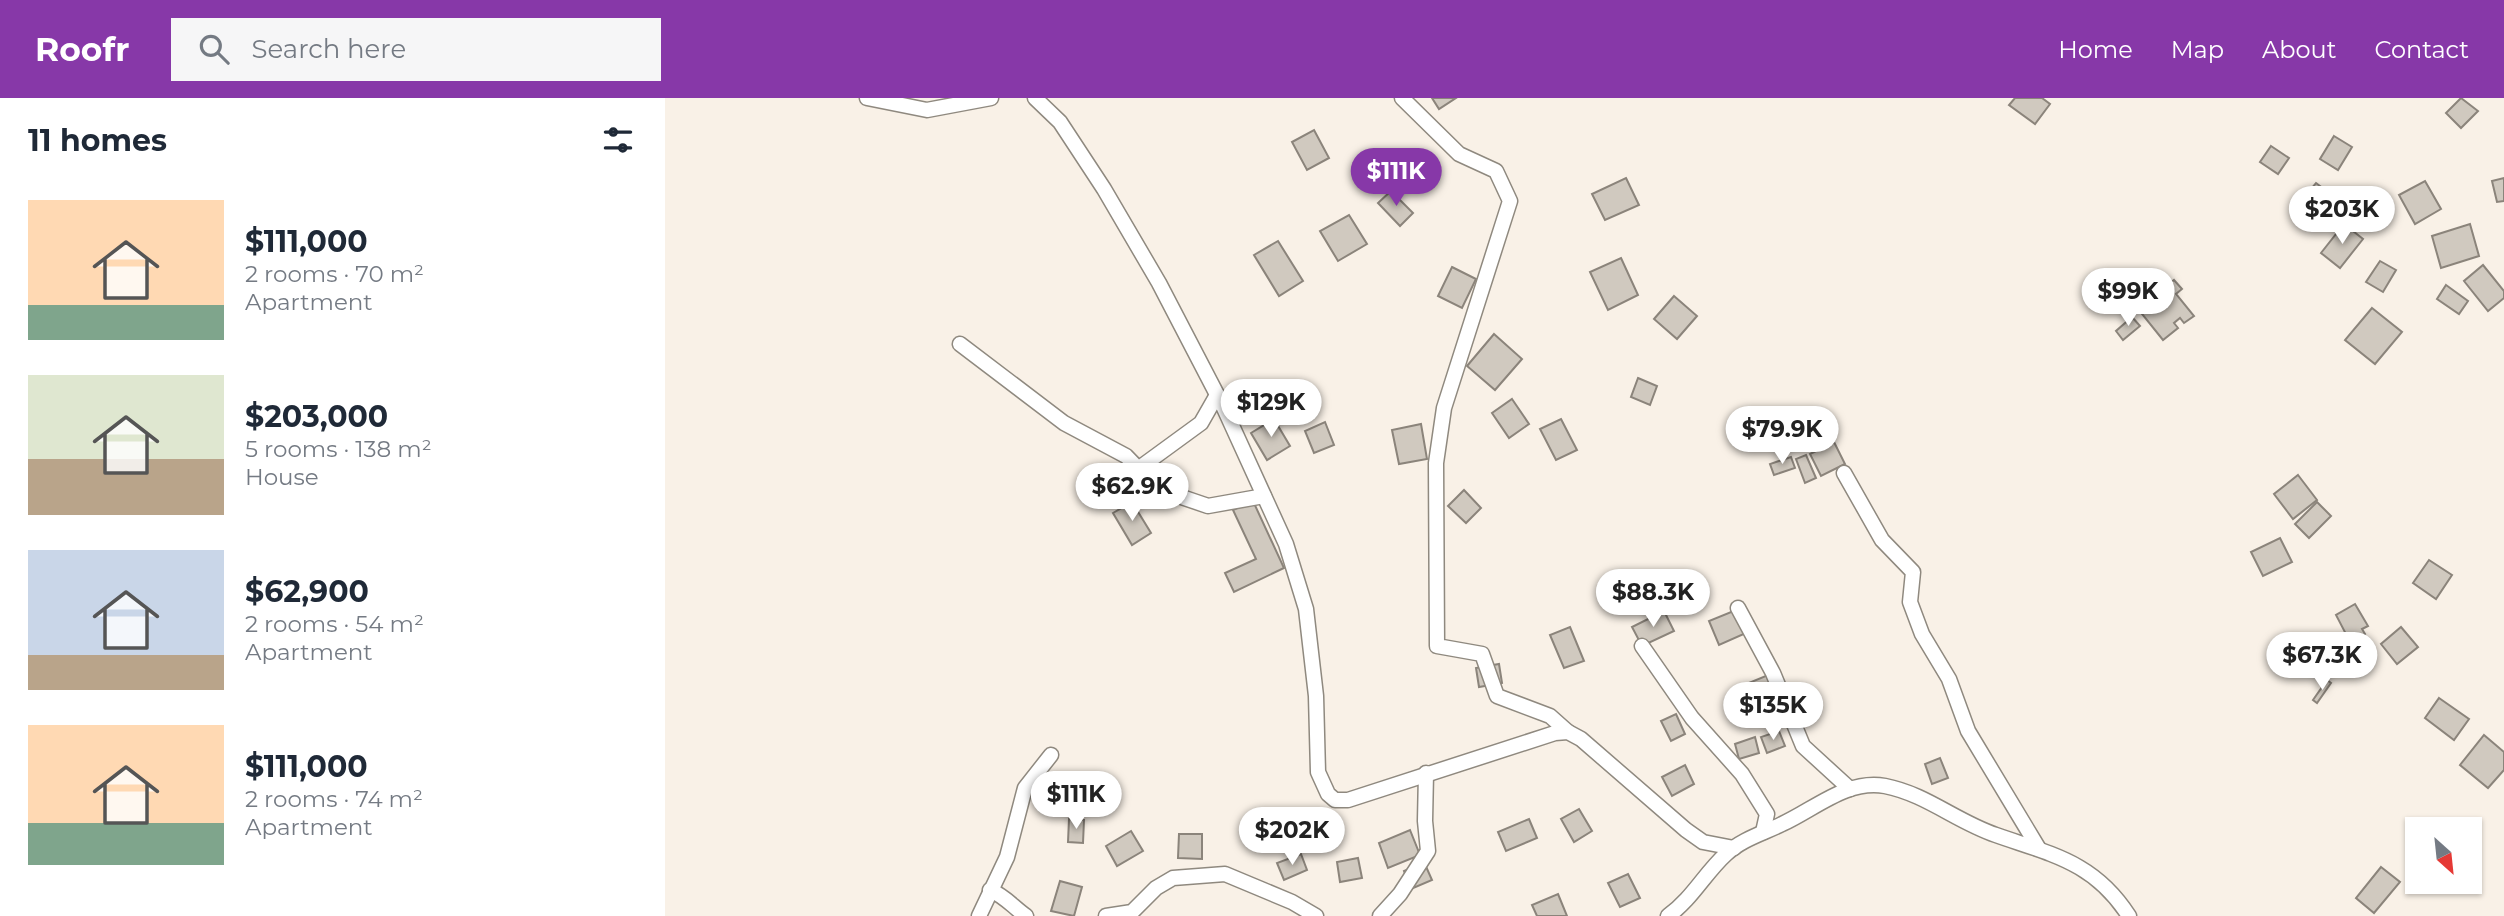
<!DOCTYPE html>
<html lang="en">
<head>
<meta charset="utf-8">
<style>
	:root { --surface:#fff; --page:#f6f6f7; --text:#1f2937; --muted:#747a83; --accent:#8738a8 }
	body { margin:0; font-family:Montserrat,sans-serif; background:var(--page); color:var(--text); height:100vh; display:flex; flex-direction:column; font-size:26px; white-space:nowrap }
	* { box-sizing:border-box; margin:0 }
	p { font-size:23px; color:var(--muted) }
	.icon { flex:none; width:38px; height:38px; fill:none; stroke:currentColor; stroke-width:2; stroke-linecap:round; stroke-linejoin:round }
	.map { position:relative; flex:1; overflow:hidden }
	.drawer { display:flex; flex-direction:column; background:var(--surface); width:665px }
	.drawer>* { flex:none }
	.needle { width:46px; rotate:153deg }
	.buttons { position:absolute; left:1740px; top:719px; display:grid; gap:14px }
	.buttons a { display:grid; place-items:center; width:77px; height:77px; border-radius:0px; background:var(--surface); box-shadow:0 2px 5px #0004; font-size:35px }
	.price { position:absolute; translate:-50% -60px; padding:0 16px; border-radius:24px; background:#fff; color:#222; font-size:23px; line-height:46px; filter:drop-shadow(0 2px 4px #0008) }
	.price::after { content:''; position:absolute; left:50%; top:42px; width:21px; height:16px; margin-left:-10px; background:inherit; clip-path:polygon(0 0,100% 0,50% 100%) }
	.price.active { background:var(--accent); color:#fff }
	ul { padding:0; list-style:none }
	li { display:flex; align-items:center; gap:21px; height:175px; padding:0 28px }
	li span { display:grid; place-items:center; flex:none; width:196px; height:140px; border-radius:0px; color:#555 }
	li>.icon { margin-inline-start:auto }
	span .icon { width:84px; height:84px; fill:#fffc; stroke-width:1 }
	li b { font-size:30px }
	h2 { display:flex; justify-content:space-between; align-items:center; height:84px; padding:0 28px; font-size:30px }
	header { display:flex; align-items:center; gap:42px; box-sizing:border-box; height:98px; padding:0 35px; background:var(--accent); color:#fff }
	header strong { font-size:33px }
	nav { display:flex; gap:38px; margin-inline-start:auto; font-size:24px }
	.search { width:490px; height:63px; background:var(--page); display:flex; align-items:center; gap:18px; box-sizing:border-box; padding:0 24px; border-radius:0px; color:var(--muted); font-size:26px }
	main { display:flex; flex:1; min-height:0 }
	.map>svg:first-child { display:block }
	.building { fill:#d0c9bf; stroke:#8b847b; stroke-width:2 }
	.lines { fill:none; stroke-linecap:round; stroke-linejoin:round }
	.minor-casing { stroke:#8f897f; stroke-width:17 }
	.minor { stroke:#fff; stroke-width:14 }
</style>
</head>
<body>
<header>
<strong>Roofr</strong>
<div class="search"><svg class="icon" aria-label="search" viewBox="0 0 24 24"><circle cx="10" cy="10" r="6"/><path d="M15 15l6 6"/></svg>Search here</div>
<nav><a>Home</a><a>Map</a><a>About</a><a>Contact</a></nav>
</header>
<main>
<section class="drawer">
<h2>11 homes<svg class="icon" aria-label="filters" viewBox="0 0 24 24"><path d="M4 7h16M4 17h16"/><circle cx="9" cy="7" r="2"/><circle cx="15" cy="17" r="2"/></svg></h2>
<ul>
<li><span style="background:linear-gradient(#ffd9b3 75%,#7fa58c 0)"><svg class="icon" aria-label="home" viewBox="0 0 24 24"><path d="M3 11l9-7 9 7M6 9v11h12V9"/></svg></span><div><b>$111,000</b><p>2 rooms · 70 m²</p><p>Apartment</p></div></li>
<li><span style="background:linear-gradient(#dfe7d0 60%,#b9a48a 0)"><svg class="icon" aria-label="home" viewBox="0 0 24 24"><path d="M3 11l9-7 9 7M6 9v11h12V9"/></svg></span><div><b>$203,000</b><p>5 rooms · 138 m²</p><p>House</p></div></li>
<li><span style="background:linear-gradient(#c9d6e8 75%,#b9a48a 0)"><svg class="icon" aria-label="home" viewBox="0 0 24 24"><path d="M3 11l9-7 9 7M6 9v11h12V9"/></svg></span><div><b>$62,900</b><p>2 rooms · 54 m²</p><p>Apartment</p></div></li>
<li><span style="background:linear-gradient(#ffd9b3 70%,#7fa58c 0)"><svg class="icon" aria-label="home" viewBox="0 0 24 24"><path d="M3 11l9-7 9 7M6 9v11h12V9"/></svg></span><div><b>$111,000</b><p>2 rooms · 74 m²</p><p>Apartment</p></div></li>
</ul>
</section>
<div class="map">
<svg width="1839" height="818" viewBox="0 0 1839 818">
	<rect width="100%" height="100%" fill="#f9f1e7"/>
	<g class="building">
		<path d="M 767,0 L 791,0 L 774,11 Z"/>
		<path d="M 1350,0 L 1377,0 L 1385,6 L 1370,26 L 1344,7 Z"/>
		<path d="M 1796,0 L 1813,13 L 1796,30 L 1781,15 Z"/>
		<path d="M 649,32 L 664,60 L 642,72 L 627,44 Z"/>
		<path d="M 1669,38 L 1687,49 L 1673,72 L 1655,61 Z"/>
		<path d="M 1606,48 L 1624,60 L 1613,76 L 1595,64 Z"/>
		<path d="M 961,80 L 974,107 L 940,122 L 927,96 Z"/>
		<path d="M 1839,80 L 1839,103 L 1832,104 L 1827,83 Z"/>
		<path d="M 1760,83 L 1776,111 L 1750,126 L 1734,97 Z"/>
		<path d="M 1651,85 L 1672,101 L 1661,114 L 1640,98 Z"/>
		<path d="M 726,93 L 748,115 L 735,128 L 713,105 Z"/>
		<path d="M 684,117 L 702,146 L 673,163 L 655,133 Z"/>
		<path d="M 1679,126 L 1698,141 L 1675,170 L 1656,155 Z"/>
		<path d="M 1805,126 L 1814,158 L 1776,170 L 1767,138 Z"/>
		<path d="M 613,143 L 638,183 L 614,198 L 589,157 Z"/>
		<path d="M 956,160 L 973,197 L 943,212 L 925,174 Z"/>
		<path d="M 1715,163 L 1731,172 L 1718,194 L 1701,184 Z"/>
		<path d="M 1818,167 L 1839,193 L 1839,200 L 1823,213 L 1799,183 Z"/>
		<path d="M 787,169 L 811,181 L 797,210 L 773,198 Z"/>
		<path d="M 1509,182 L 1517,191 L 1511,196 L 1529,218 L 1519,225 L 1515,220 L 1509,225 L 1513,230 L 1498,242 L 1473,211 Z"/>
		<path d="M 1781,187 L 1803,203 L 1794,216 L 1772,201 Z"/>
		<path d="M 1009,198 L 1032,218 L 1012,241 L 989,221 Z"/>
		<path d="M 1707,210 L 1737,234 L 1710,266 L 1680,242 Z"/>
		<path d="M 1467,219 L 1475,228 L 1458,242 L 1451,233 Z"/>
		<path d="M 829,236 L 857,261 L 830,292 L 802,268 Z"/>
		<path d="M 973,280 L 992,288 L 985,307 L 966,299 Z"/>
		<path d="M 847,301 L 864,326 L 844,340 L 827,315 Z"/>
		<path d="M 609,321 L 625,348 L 602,362 L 586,335 Z"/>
		<path d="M 896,321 L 912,352 L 891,362 L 875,331 Z"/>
		<path d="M 660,324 L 669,347 L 649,355 L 640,333 Z"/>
		<path d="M 756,326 L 762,361 L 734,366 L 727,332 Z"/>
		<path d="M 1169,344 L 1180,366 L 1156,378 L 1145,356 Z"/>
		<path d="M 1141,357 L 1151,380 L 1140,385 L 1131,361 Z"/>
		<path d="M 1126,359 L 1130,370 L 1109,377 L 1105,366 Z"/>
		<path d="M 1633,377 L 1652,402 L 1628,421 L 1609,396 Z"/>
		<path d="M 799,392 L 816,410 L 801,425 L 783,408 Z"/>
		<path d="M 588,403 L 619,470 L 569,494 L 560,475 L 591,461 L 568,412 Z"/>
		<path d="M 467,404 L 486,435 L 467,447 L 448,415 Z"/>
		<path d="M 1652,404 L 1666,418 L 1644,440 L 1630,426 Z"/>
		<path d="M 1615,440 L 1627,464 L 1598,478 L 1586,454 Z"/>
		<path d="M 1764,462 L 1787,477 L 1771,501 L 1748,485 Z"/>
		<path d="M 1690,506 L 1703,528 L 1697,531 L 1700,536 L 1690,542 L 1687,538 L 1683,540 L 1671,517 Z"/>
		<path d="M 1071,512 L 1081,535 L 1054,547 L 1044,523 Z"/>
		<path d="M 999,513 L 1009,533 L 977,548 L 967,529 Z"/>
		<path d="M 905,529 L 919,563 L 899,570 L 885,537 Z"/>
		<path d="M 1736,529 L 1753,549 L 1732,566 L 1716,546 Z"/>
		<path d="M 834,566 L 837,585 L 814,589 L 811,570 Z"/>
		<path d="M 1108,575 L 1116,596 L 1082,609 L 1074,589 Z"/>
		<path d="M 1662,582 L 1666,585 L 1652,605 L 1648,602 Z"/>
		<path d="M 1774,600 L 1804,621 L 1789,642 L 1760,620 Z"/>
		<path d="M 1011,616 L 1020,636 L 1006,643 L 996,623 Z"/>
		<path d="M 1114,633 L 1120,648 L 1102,655 L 1096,639 Z"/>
		<path d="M 1819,637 L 1839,654 L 1839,672 L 1823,690 L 1795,667 Z"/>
		<path d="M 1090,639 L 1094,655 L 1074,661 L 1070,646 Z"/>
		<path d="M 1275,660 L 1283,680 L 1267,686 L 1260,666 Z"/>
		<path d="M 1020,667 L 1029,686 L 1007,698 L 997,679 Z"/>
		<path d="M 914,711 L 927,733 L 909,744 L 896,721 Z"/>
		<path d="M 404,721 L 419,722 L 418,745 L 403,744 Z"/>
		<path d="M 864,721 L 872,740 L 841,753 L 833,734 Z"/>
		<path d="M 745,732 L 755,757 L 723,770 L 714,745 Z"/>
		<path d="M 466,733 L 478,753 L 452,768 L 441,748 Z"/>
		<path d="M 514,736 L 537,736 L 537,761 L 513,760 Z"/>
		<path d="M 636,756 L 642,772 L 619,782 L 612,765 Z"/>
		<path d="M 693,760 L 697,780 L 675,784 L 672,764 Z"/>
		<path d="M 759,764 L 767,782 L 746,791 L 739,773 Z"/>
		<path d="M 1716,769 L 1735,784 L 1709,815 L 1691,800 Z"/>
		<path d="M 963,776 L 975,800 L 955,809 L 943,785 Z"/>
		<path d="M 395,783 L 417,789 L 409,818 L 386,813 Z"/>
		<path d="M 893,796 L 902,818 L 872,818 L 867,807 Z"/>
	</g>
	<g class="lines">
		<defs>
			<g id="minor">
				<path d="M 202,0 L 262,12 L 326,0"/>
				<path d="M 370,0 L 395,24 L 439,91 L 494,185 L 559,310 L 621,446 L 641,511 L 651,598 L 653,674 L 663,696 L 670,702 L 683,702 L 890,635 L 903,634 L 916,641 L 1021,732 L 1038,744 L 1069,750"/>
				<path d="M 737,0 L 794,56 L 831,73 L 845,103 L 779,310 L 771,365 L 772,548 L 817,556 L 832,598 L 885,618 L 903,634"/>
				<path d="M 295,246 L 399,325 L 461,358 L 493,391 L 543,408 L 599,398"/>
				<path d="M 473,371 L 536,325 L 552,297"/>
				<path d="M 1179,375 L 1217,442 L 1248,474 L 1245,504 L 1257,536 L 1284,581 L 1303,633 L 1374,751"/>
				<path d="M 1073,510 L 1108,575 L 1138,648 L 1185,691"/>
				<path d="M 977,548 L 1027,620 L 1077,676 L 1102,716 L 1098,734"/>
				<path d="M 325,792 C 340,798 348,809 361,818"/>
				<path d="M 314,818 L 342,759 L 360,690 L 386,657"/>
				<path d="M 441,818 L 467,814 L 491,790 L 508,780 L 560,776 L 627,804 L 651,818"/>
				<path d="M 715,818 L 735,796 L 763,753 L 760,723 L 761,675"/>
				<path d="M 1003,818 C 1027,801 1040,775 1061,756 C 1077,741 1099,735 1117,726 C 1150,711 1182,681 1220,688 C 1261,696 1292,724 1331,737 C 1388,757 1429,764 1464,818"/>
			</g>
		</defs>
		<use href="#minor" class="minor-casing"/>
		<use href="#minor" class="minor"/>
	</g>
</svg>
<div class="buttons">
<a><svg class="needle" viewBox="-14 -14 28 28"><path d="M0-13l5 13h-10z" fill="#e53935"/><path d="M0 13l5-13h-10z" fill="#747a83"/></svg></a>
</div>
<b class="price active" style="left:731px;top:110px">$111K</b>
<b class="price" style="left:1677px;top:148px">$203K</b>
<b class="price" style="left:1463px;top:230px">$99K</b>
<b class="price" style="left:606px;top:341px">$129K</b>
<b class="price" style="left:1117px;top:368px">$79.9K</b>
<b class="price" style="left:467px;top:425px">$62.9K</b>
<b class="price" style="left:988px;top:531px">$88.3K</b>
<b class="price" style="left:1657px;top:594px">$67.3K</b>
<b class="price" style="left:1108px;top:644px">$135K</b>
<b class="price" style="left:411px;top:733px">$111K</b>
<b class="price" style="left:627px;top:769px">$202K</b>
</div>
</main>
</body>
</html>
